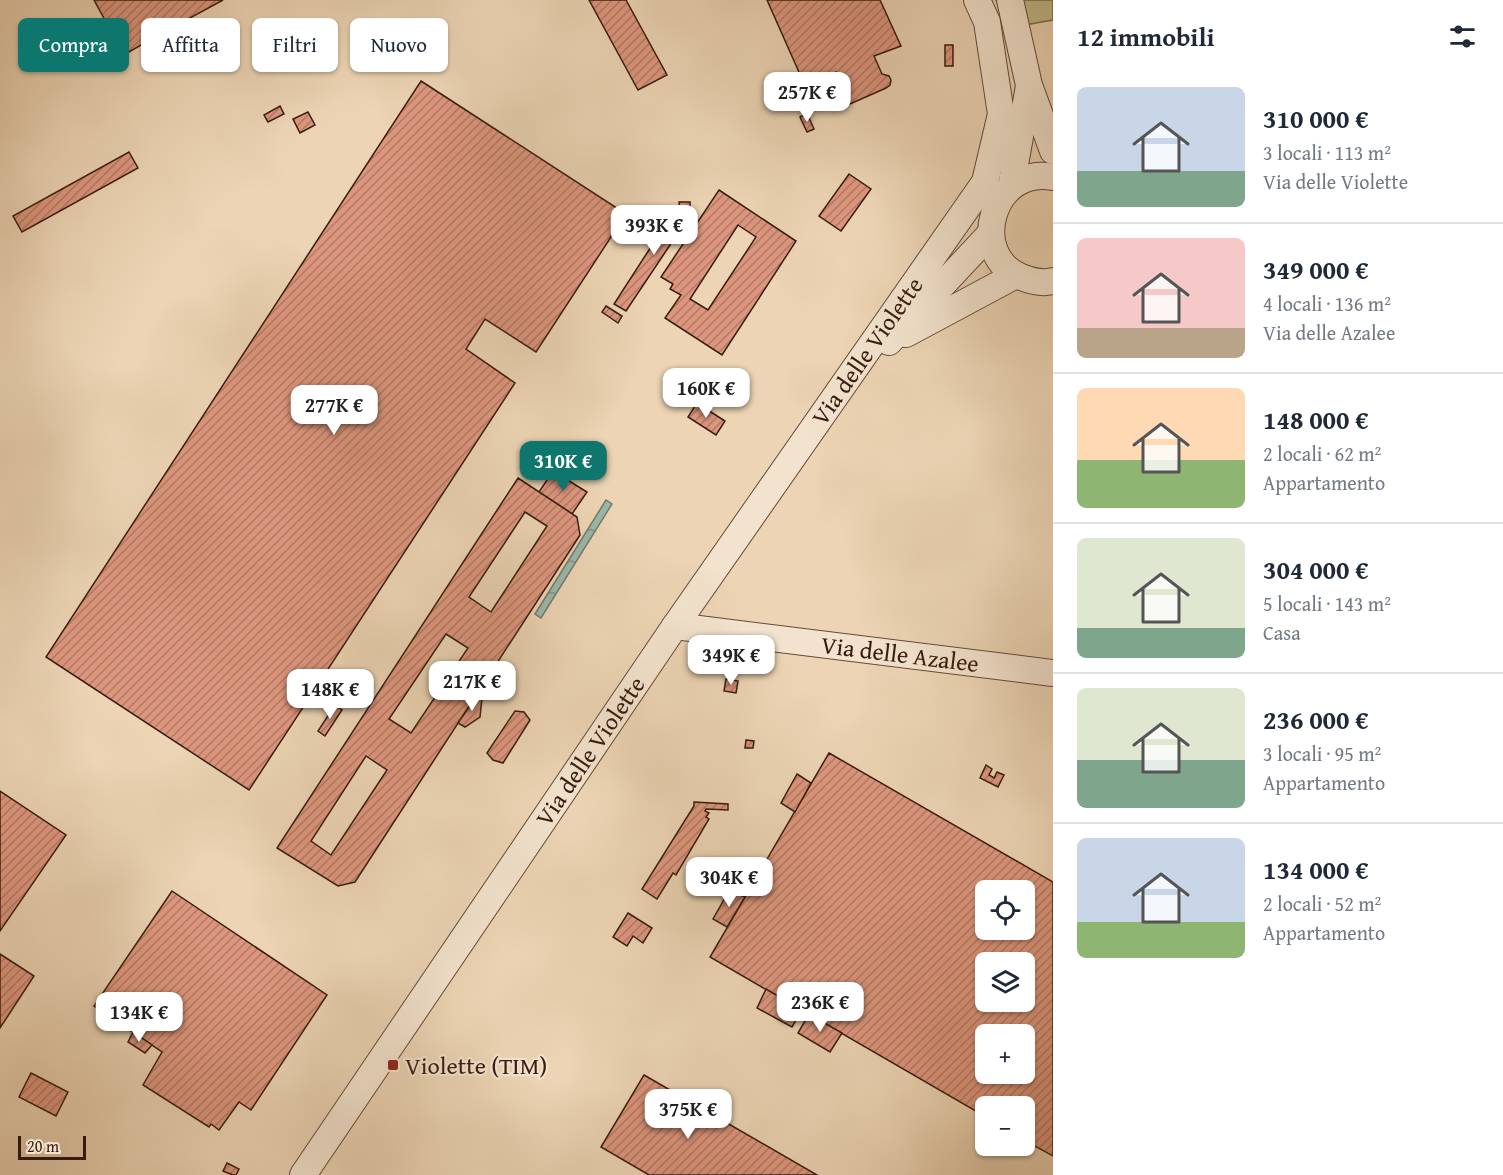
<!DOCTYPE html>
<html lang="it">
<head>
<meta charset="utf-8">
<style>
	:root { --surface:#fff; --page:#f2f2f3; --text:#1f2937; --muted:#747a83; --line:#e0e1e3; --accent:#0f766e }
	body { margin:0; font-family:"Gentium Book Plus",serif; background:var(--page); color:var(--text); height:100vh; display:flex; flex-direction:column; font-size:22px; white-space:nowrap }
	* { box-sizing:border-box; margin:0 }
	p { font-size:20px; color:var(--muted) }
	.icon { flex:none; width:33px; height:33px; fill:none; stroke:currentColor; stroke-width:2; stroke-linecap:round; stroke-linejoin:round }
	.map { position:relative; flex:1; overflow:hidden }
	.details { display:flex; flex-direction:column; background:var(--surface); width:450px }
	.details>* { flex:none }
	.hud { position:absolute; left:18px; top:18px; width:570px; height:54px; display:flex; gap:12px }
	.buttons { position:absolute; left:975px; top:880px; display:grid; gap:12px }
	.buttons a { display:grid; place-items:center; width:60px; height:60px; border-radius:9px; background:var(--surface); box-shadow:0 2px 4px #0004; font-size:30px }
	.scale { position:absolute; left:18px; bottom:15px; width:68px; box-sizing:border-box; padding-left:6px; border:3px solid #381b0f; border-top:0; font-size:16px; line-height:21px; white-space:nowrap; color:#381b0f; -webkit-text-stroke:4px #f3e3ce; paint-order:stroke }
	.price { position:absolute; translate:-50% -51px; padding:0 14px; border-radius:12px; background:#fff; color:#222; font-size:20px; line-height:39px; filter:drop-shadow(0 2px 3px #0008) }
	.price::after { content:''; position:absolute; left:50%; top:36px; width:18px; height:14px; margin-left:-9px; background:inherit; clip-path:polygon(0 0,100% 0,50% 100%) }
	.price.current { background:var(--accent); color:#fff }
	ul { padding:0; list-style:none }
	li { display:flex; align-items:center; gap:18px; height:150px; padding:0 24px }
	li+li { border-top:2px solid var(--line) }
	li span { display:grid; place-items:center; flex:none; width:168px; height:120px; border-radius:9px; color:#555 }
	li>.icon { margin-inline-start:auto }
	span .icon { width:72px; height:72px; fill:#fffc; stroke-width:1 }
	li b { font-size:26px }
	h2 { display:flex; justify-content:space-between; align-items:center; height:72px; padding:0 24px; font-size:26px }
	.pill { padding:0 21px; border-radius:9px; background:var(--surface); box-shadow:0 2px 4px #0004; font-size:21px; line-height:54px }
	.pill.current { background:var(--accent); color:#fff }
	main { display:flex; flex:1; min-height:0 }
	.map>svg:first-child { display:block }
	.green { fill:#bfbb88; stroke:#7c6b4c; stroke-width:1.5 }
	.water { fill:url(#water-ripples); stroke:#72796c; stroke-width:1.5 }
	.building { fill:url(#building-hatch); stroke:#381b0f; stroke-width:1.5; fill-rule:evenodd }
	.lines { fill:none; stroke-linecap:round; stroke-linejoin:round }
	.minor-casing { stroke:#654938; stroke-width:28 }
	.minor { stroke:#f3e3ce; stroke-width:26 }
	.poi-dot { fill:#8f2418; stroke:#f3e3ce; stroke-width:2 }
	.labels { text-anchor:middle; dominant-baseline:central; stroke-width:4.5; stroke-linejoin:round; paint-order:stroke }
	.street-label { font-size:24px; fill:#381b0f; stroke:#f3e3ce }
	.poi-label { font-size:24px; fill:#381b0f; stroke:#f3e3ce; text-anchor:start }
</style>
</head>
<body>
<main>
<div class="map">
<svg width="1053" height="1175" viewBox="0 0 1053 1175">
	<defs>
		<pattern id="water-ripples" width="26" height="14" patternUnits="userSpaceOnUse" patternTransform="scale(1.5)"><rect width="26" height="14" fill="#99b8aa"/><path d="M2 4q2-2 4 0t4 0M15 11q2-2 4 0t4 0" fill="none" stroke="#7e9589"/></pattern>
		<pattern id="building-hatch" width="6" height="6" patternUnits="userSpaceOnUse" patternTransform="scale(1.5)"><rect width="6" height="6" fill="#dd967e"/><path d="M-1 1l2-2M0 6l6-6M5 7l2-2" fill="none" stroke="#b47a66"/></pattern>
	</defs>
	<rect width="100%" height="100%" fill="#ecd4b4"/>
	<filter id="stains"><feTurbulence type="fractalNoise" baseFrequency=".00333" numOctaves="4"/><feColorMatrix values="0 0 0 0 .2 0 0 0 0 .09 0 0 0 0 .02 0 0 0 .5 -.17"/></filter>
	<radialGradient id="worn" r=".72"><stop offset=".6" stop-color="#630" stop-opacity="0"/><stop offset="1" stop-color="#630" stop-opacity=".3"/></radialGradient>
	<path class="green" d="M 996,0 L 1053,0 L 1053,20 L 1025,25 L 1001,10 Z"/>
	<path class="water" d="M 606,500 L 612,504 L 541,618 L 535,614 Z"/>
	<g class="building">
		<path d="M 94,0 L 223,0 L 175,26 L 182,37 L 168,46 L 163,32 L 124,55 Z"/>
		<path d="M 589,0 L 626,0 L 667,75 L 638,90 Z"/>
		<path d="M 767,0 L 880,0 L 901,46 L 874,56 L 882,74 L 889,76 L 891,80 L 890,85 L 886,88 L 850,104 L 836,72 L 806,88 Z"/>
		<rect x="945" y="45" width="8" height="21"/>
		<path d="M 421,81 L 626,214 L 536,352 L 485,319 L 466,349 L 515,383 L 249,790 L 46,657 Z"/>
		<path d="M 280,106 L 284,114 L 268,122 L 264,115 Z"/>
		<path d="M 308,112 L 315,125 L 300,133 L 293,119 Z"/>
		<path d="M 807,113 L 814,129 L 807,132 L 800,117 Z"/>
		<path d="M 129,152 L 138,168 L 22,232 L 13,216 Z"/>
		<path d="M 849,174 L 871,189 L 841,231 L 819,216 Z"/>
		<path d="M 719,190 L 796,241 L 722,355 L 665,318 L 681,295 L 670,289 L 673,284 L 661,277 ZM 738,225 L 756,237 L 708,310 L 690,299 Z"/>
		<path d="M 679,202 L 690,202 L 690,215 L 626,311 L 614,304 L 669,219 L 671,220 L 678,209 L 680,210 Z"/>
		<path d="M 606,306 L 622,316 L 618,323 L 602,312 Z"/>
		<path d="M 697,403 L 725,421 L 716,435 L 688,417 Z"/>
		<path d="M 553,471 L 587,492 L 572,514 L 539,492 Z"/>
		<path d="M 518,478 L 577,517 L 580,535 L 355,882 L 338,886 L 277,848 ZM 525,512 L 547,526 L 491,612 L 469,597 ZM 446,634 L 468,648 L 411,733 L 389,719 ZM 366,756 L 387,770 L 331,855 L 311,841 Z"/>
		<path d="M 726,679 L 738,681 L 736,693 L 724,691 Z"/>
		<path d="M 477,695 L 482,698 L 480,717 L 465,727 L 458,723 Z"/>
		<path d="M 335,705 L 342,710 L 325,736 L 318,731 Z"/>
		<path d="M 515,711 L 524,712 L 530,720 L 503,763 L 493,760 L 487,753 Z"/>
		<path d="M 746,740 L 754,741 L 753,748 L 745,748 Z"/>
		<path d="M 829,753 L 1053,882 L 1053,1156 L 1024,1140 L 1024,1107 L 986,1107 L 986,1117 L 710,957 ZM 986,891 L 1024,891 L 1024,930 L 986,930 ZM 986,963 L 1024,963 L 1024,1002 L 986,1002 ZM 986,1035 L 1024,1035 L 1024,1074 L 986,1074 Z"/>
		<path d="M 986,765 L 992,769 L 989,775 L 994,778 L 997,772 L 1004,775 L 998,787 L 980,778 Z"/>
		<path d="M 797,774 L 811,783 L 795,812 L 781,803 Z"/>
		<path d="M 0,791 L 66,835 L 0,931 Z"/>
		<path d="M 694,802 L 728,804 L 728,810 L 706,809 L 705,811 L 709,813 L 706,817 L 709,819 L 676,875 L 673,873 L 657,899 L 642,889 L 694,806 Z"/>
		<path d="M 730,889 L 745,897 L 727,927 L 713,919 Z"/>
		<path d="M 172,891 L 327,995 L 251,1110 L 239,1102 L 219,1130 L 211,1124 L 209,1127 L 143,1085 L 162,1052 L 94,1006 Z"/>
		<path d="M 628,913 L 652,928 L 643,943 L 633,936 L 627,946 L 613,937 Z"/>
		<path d="M 0,954 L 34,976 L 0,1028 Z"/>
		<path d="M 766,989 L 802,1010 L 792,1027 L 757,1008 Z"/>
		<path d="M 809,1014 L 842,1033 L 830,1052 L 798,1033 Z"/>
		<path d="M 133,1032 L 152,1045 L 145,1053 L 128,1042 Z"/>
		<path d="M 31,1073 L 68,1092 L 56,1116 L 19,1097 Z"/>
		<path d="M 644,1075 L 817,1175 L 649,1175 L 601,1147 Z"/>
		<path d="M 227,1163 L 239,1169 L 236,1175 L 233,1175 L 223,1171 Z"/>
	</g>
	<g class="lines">
		<defs>
			<g id="minor">
				<path d="M 1010,0 L 1029,85 L 1053,151"/>
				<path d="M 1053,177 C 992,165 967,255 1021,277 C 1031,281 1042,284 1053,281"/>
				<path d="M 1011,187 L 1029,86"/>
				<path d="M 906,334 L 1016,275"/>
				<path d="M 889,342 L 991,233"/>
				<path d="M 675,626 L 1053,673"/>
				<path d="M 303,1175 L 675,626 L 985,182 L 1001,114 L 987,22 L 977,0"/>
			</g>
		</defs>
		<use href="#minor" class="minor-casing"/>
		<use href="#minor" class="minor"/>
	</g>
	<rect class="poi-dot" x="387" y="1059" width="12" height="12" rx="3"/>
	<g class="labels">
		<g class="street-label">
			<text transform="translate(867 351) rotate(-55)">Via delle Violette</text>
			<text transform="translate(900 654) rotate(7)">Via delle Azalee</text>
			<text transform="translate(590 751) rotate(-56)">Via delle Violette</text>
		</g>
		<g class="poi-label">
			<text x="405" y="1065">Violette (TIM)</text>
		</g>
	</g>
	<rect width="100%" height="100%" filter="url(#stains)"/>
	<rect width="100%" height="100%" fill="url(#worn)"/>
</svg>
<div class="buttons">
<a><svg class="icon" aria-label="locate" viewBox="0 0 24 24"><circle cx="12" cy="12" r="6"/><path d="M12 2v4M12 18v4M2 12h4M18 12h4"/></svg></a>
<a><svg class="icon" aria-label="layers" viewBox="0 0 24 24"><path d="M12 4l9 5-9 5-9-5zM3 14l9 5 9-5"/></svg></a>
<a>+</a>
<a>−</a>
</div>
<div class="scale">20 m</div>
<b class="price" style="left:807px;top:123px">257K €</b>
<b class="price" style="left:654px;top:256px">393K €</b>
<b class="price" style="left:706px;top:419px">160K €</b>
<b class="price" style="left:334px;top:436px">277K €</b>
<b class="price current" style="left:563px;top:492px">310K €</b>
<b class="price" style="left:731px;top:686px">349K €</b>
<b class="price" style="left:472px;top:712px">217K €</b>
<b class="price" style="left:330px;top:720px">148K €</b>
<b class="price" style="left:729px;top:908px">304K €</b>
<b class="price" style="left:820px;top:1033px">236K €</b>
<b class="price" style="left:139px;top:1043px">134K €</b>
<b class="price" style="left:688px;top:1140px">375K €</b>
<div class="hud">
<a class="pill current">Compra</a>
<a class="pill">Affitta</a>
<a class="pill">Filtri</a>
<a class="pill">Nuovo</a>
</div>
</div>
<section class="details">
<h2>12 immobili<svg class="icon" aria-label="filters" viewBox="0 0 24 24"><path d="M4 7h16M4 17h16"/><circle cx="9" cy="7" r="2"/><circle cx="15" cy="17" r="2"/></svg></h2>
<ul>
<li><span style="background:linear-gradient(#c9d6e8 70%,#7fa58c 0)"><svg class="icon" aria-label="home" viewBox="0 0 24 24"><path d="M3 11l9-7 9 7M6 9v11h12V9"/></svg></span><div><b>310 000 €</b><p>3 locali · 113 m²</p><p>Via delle Violette</p></div></li>
<li><span style="background:linear-gradient(#f6c9c9 75%,#b9a48a 0)"><svg class="icon" aria-label="home" viewBox="0 0 24 24"><path d="M3 11l9-7 9 7M6 9v11h12V9"/></svg></span><div><b>349 000 €</b><p>4 locali · 136 m²</p><p>Via delle Azalee</p></div></li>
<li><span style="background:linear-gradient(#ffd9b3 60%,#8fb573 0)"><svg class="icon" aria-label="home" viewBox="0 0 24 24"><path d="M3 11l9-7 9 7M6 9v11h12V9"/></svg></span><div><b>148 000 €</b><p>2 locali · 62 m²</p><p>Appartamento</p></div></li>
<li><span style="background:linear-gradient(#dfe7d0 75%,#7fa58c 0)"><svg class="icon" aria-label="home" viewBox="0 0 24 24"><path d="M3 11l9-7 9 7M6 9v11h12V9"/></svg></span><div><b>304 000 €</b><p>5 locali · 143 m²</p><p>Casa</p></div></li>
<li><span style="background:linear-gradient(#dfe7d0 60%,#7fa58c 0)"><svg class="icon" aria-label="home" viewBox="0 0 24 24"><path d="M3 11l9-7 9 7M6 9v11h12V9"/></svg></span><div><b>236 000 €</b><p>3 locali · 95 m²</p><p>Appartamento</p></div></li>
<li><span style="background:linear-gradient(#c9d6e8 70%,#8fb573 0)"><svg class="icon" aria-label="home" viewBox="0 0 24 24"><path d="M3 11l9-7 9 7M6 9v11h12V9"/></svg></span><div><b>134 000 €</b><p>2 locali · 52 m²</p><p>Appartamento</p></div></li>
</ul>
</section>
</main>
</body>
</html>
